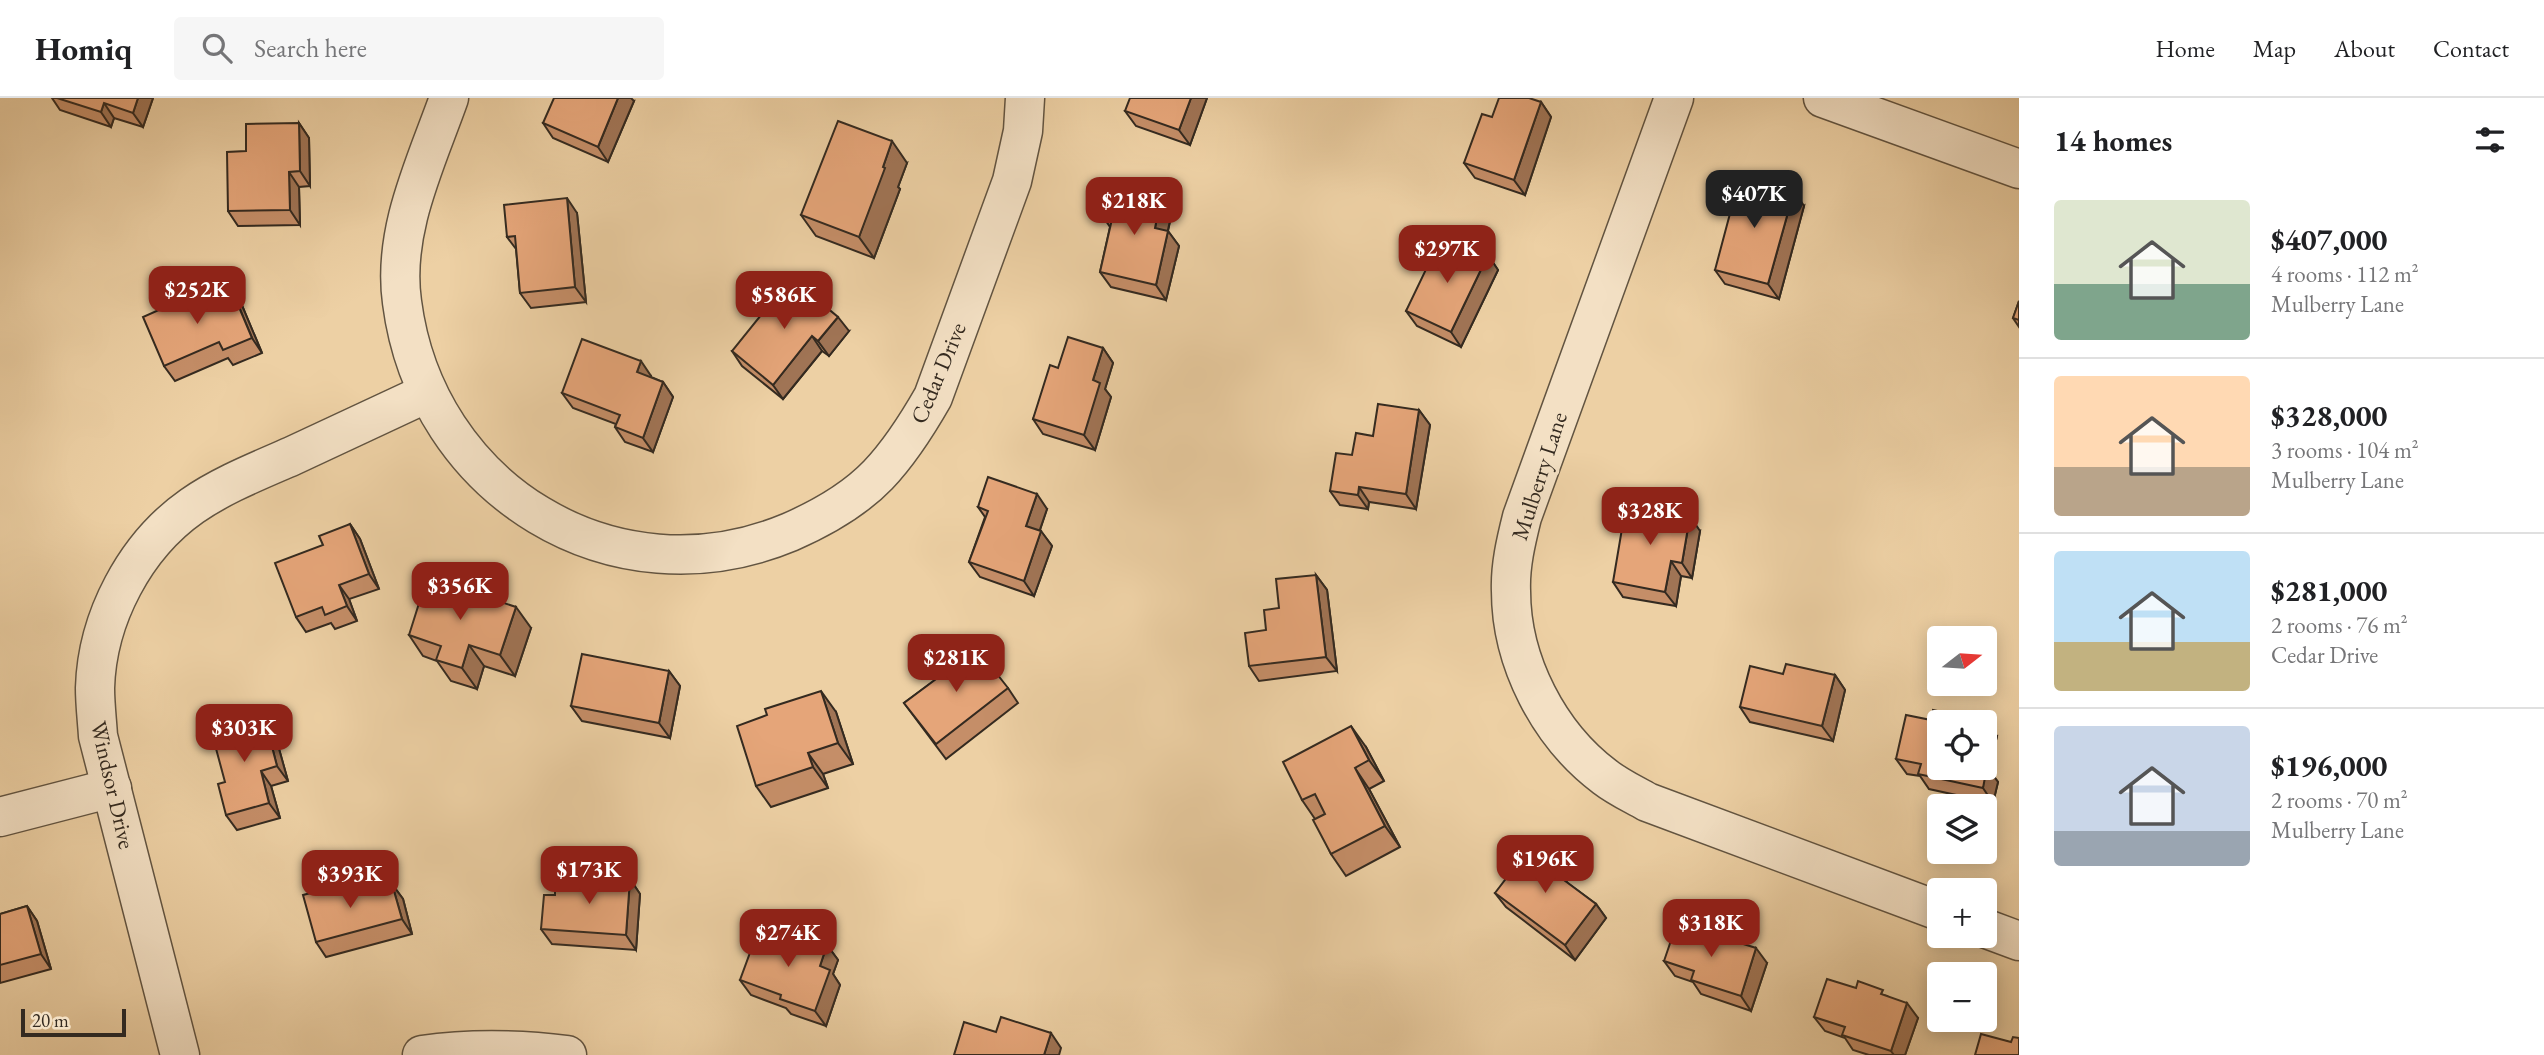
<!DOCTYPE html>
<html lang="en">
<head>
<meta charset="utf-8">
<style>
	:root { --surface:#fff; --page:#f6f6f6; --text:#202124; --muted:#757577; --line:#e0e0e0; --accent:#8f2418 }
	body { margin:0; font-family:"EB Garamond",serif; background:var(--page); color:var(--text); height:100vh; display:flex; flex-direction:column; font-size:26px; white-space:nowrap }
	* { box-sizing:border-box; margin:0 }
	p { font-size:23px; color:var(--muted) }
	.icon { flex:none; width:38px; height:38px; fill:none; stroke:currentColor; stroke-width:2; stroke-linecap:round; stroke-linejoin:round }
	.map { position:relative; flex:1; overflow:hidden }
	.side { display:flex; flex-direction:column; background:var(--surface); width:525px }
	.side>* { flex:none }
	.needle { width:46px; rotate:73deg }
	.controls { position:absolute; left:1927px; top:528px; display:grid; gap:14px }
	.controls a { display:grid; place-items:center; width:70px; height:70px; border-radius:7px; background:var(--surface); box-shadow:0 4px 18px #0003; font-size:35px }
	.scale { position:absolute; left:21px; bottom:18px; width:105px; box-sizing:border-box; padding-left:7px; border:4px solid #342a20; border-top:0; font-size:19px; line-height:24px; white-space:nowrap; color:#342a20; -webkit-text-stroke:5px #f3e0c4; paint-order:stroke }
	.price { position:absolute; translate:-50% -60px; padding:0 16px; border-radius:14px; background:var(--accent); color:#fff; font-size:23px; line-height:46px; filter:drop-shadow(0 2px 4px #0008) }
	.price::after { content:''; position:absolute; left:50%; top:42px; width:21px; height:16px; margin-left:-10px; background:inherit; clip-path:polygon(0 0,100% 0,50% 100%) }
	.price.on { background:#222; color:#fff }
	ul { padding:0; list-style:none }
	li { display:flex; align-items:center; gap:21px; height:175px; padding:0 35px }
	li+li { border-top:2px solid var(--line) }
	li span { display:grid; place-items:center; flex:none; width:196px; height:140px; border-radius:7px; color:#555 }
	li>.icon { margin-inline-start:auto }
	span .icon { width:84px; height:84px; fill:#fffc; stroke-width:1 }
	li b { font-size:30px }
	h2 { display:flex; justify-content:space-between; align-items:center; height:84px; padding:0 35px; font-size:30px }
	header { display:flex; align-items:center; gap:42px; box-sizing:border-box; height:98px; padding:0 35px; background:var(--surface); border-bottom:2px solid var(--line) }
	header strong { font-size:33px }
	nav { display:flex; gap:38px; margin-inline-start:auto; font-size:24px }
	.search { width:490px; height:63px; background:var(--page); display:flex; align-items:center; gap:18px; box-sizing:border-box; padding:0 24px; border-radius:7px; color:var(--muted); font-size:26px }
	main { display:flex; flex:1; min-height:0 }
	.map>svg:first-child { display:block }
	.lines { fill:none; stroke-linecap:round; stroke-linejoin:round }
	.minor-casing { stroke:#625441; stroke-width:41 }
	.minor { stroke:#f3e0c4; stroke-width:38 }
	.wall { fill:#c58e68; stroke:#342a20; stroke-width:2 }
	.shaded-wall { fill:#a07455; stroke:#342a20; stroke-width:2 }
	.building { fill:#e5a579; stroke:#342a20; stroke-width:2 }
	.labels { text-anchor:middle; dominant-baseline:central; stroke-width:7; stroke-linejoin:round; paint-order:stroke }
	.street-label { font-size:23px; fill:#342a20; stroke:#f3e0c4 }
</style>
</head>
<body>
<header>
<strong>Homiq</strong>
<div class="search"><svg class="icon" aria-label="search" viewBox="0 0 24 24"><circle cx="10" cy="10" r="6"/><path d="M15 15l6 6"/></svg>Search here</div>
<nav><a>Home</a><a>Map</a><a>About</a><a>Contact</a></nav>
</header>
<main>
<div class="map">
<svg width="2019" height="957" viewBox="0 0 2019 957">
	<rect width="100%" height="100%" fill="#edd0a4"/>
	<filter id="stains"><feTurbulence type="fractalNoise" baseFrequency=".00286" numOctaves="4"/><feColorMatrix values="0 0 0 0 .2 0 0 0 0 .09 0 0 0 0 .02 0 0 0 .5 -.17"/></filter>
	<radialGradient id="worn" r=".72"><stop offset=".6" stop-color="#630" stop-opacity="0"/><stop offset="1" stop-color="#630" stop-opacity=".3"/></radialGradient>
	<g class="lines">
		<defs>
			<g id="minor">
				<path d="M 449,0 C 426,65 392,133 402,204 C 426,391 613,508 790,434 C 822,420 853,403 878,377 C 900,354 917,327 933,299 L 1012,83 L 1023,33 L 1025,0"/>
				<path d="M 1674,0 L 1522,419 C 1516,443 1510,468 1511,493 C 1511,564 1549,637 1605,679 C 1618,689 1633,696 1647,704 L 1939,813"/>
				<path d="M 1823,0 L 2019,71"/>
				<path d="M 0,719 L 112,690"/>
				<path d="M 1984,830 L 2019,843"/>
				<path d="M 180,957 L 98,638 C 97,622 95,606 95,590 C 97,520 135,448 192,408 C 222,387 258,373 292,358 C 337,337 382,316 427,295"/>
				<path d="M 422,957 C 471,950 518,951 567,957"/>
			</g>
		</defs>
		<use href="#minor" class="minor-casing"/>
		<use href="#minor" class="minor"/>
	</g>
	<g class="wall">
		<path d="M 52,0 L 153,0 L 143,29 L 114,20 L 111,29 L 60,12 Z"/>
		<path d="M 1207,0 L 1190,47 L 1136,28 L 1125,13 Z"/>
		<path d="M 634,3 L 608,64 L 553,40 L 543,25 Z"/>
		<path d="M 1541,4 L 1551,19 L 1525,97 L 1475,80 L 1464,65 Z"/>
		<path d="M 299,25 L 309,40 L 310,88 L 299,89 L 300,127 L 238,128 L 228,113 L 246,53 Z"/>
		<path d="M 907,65 L 898,89 L 900,91 L 874,160 L 816,138 L 801,117 Z"/>
		<path d="M 1804,108 L 1779,201 L 1725,186 L 1715,172 Z"/>
		<path d="M 1172,114 L 1168,133 L 1179,148 L 1166,202 L 1111,189 L 1100,174 L 1110,129 L 1104,120 Z"/>
		<path d="M 577,115 L 586,204 L 531,210 L 520,195 L 516,151 L 507,139 Z"/>
		<path d="M 1488,157 L 1498,172 L 1461,249 L 1417,228 L 1406,213 L 1438,167 Z"/>
		<path d="M 231,190 L 241,205 L 262,255 L 233,267 L 228,260 L 175,283 L 164,268 L 204,202 Z"/>
		<path d="M 2019,203 L 2019,229 L 2013,220 Z"/>
		<path d="M 849,233 L 829,258 L 822,253 L 783,301 L 742,268 L 732,253 Z"/>
		<path d="M 1103,250 L 1113,265 L 1105,291 L 1111,299 L 1095,352 L 1043,336 L 1033,321 L 1058,270 Z"/>
		<path d="M 651,278 L 651,279 L 663,284 L 673,299 L 653,354 L 625,344 L 615,329 L 616,326 L 573,310 L 562,295 Z"/>
		<path d="M 1419,312 L 1430,327 L 1416,411 L 1369,404 L 1368,411 L 1340,407 L 1330,393 L 1352,357 L 1373,338 Z"/>
		<path d="M 978,409 L 1047,411 L 1040,432 L 1052,448 L 1034,498 L 980,479 L 969,464 L 985,419 Z"/>
		<path d="M 350,426 L 360,441 L 379,491 L 349,501 L 357,523 L 335,531 L 331,525 L 306,534 L 296,519 L 323,447 Z"/>
		<path d="M 1700,433 L 1692,480 L 1681,478 L 1676,508 L 1623,499 L 1613,484 Z"/>
		<path d="M 1316,477 L 1327,492 L 1337,573 L 1259,583 L 1249,568 L 1266,532 L 1279,510 Z"/>
		<path d="M 531,530 L 515,578 L 484,568 L 477,591 L 451,583 L 437,563 L 423,558 L 409,537 Z"/>
		<path d="M 947,563 L 1008,590 L 1018,605 L 946,661 L 904,605 L 952,570 Z"/>
		<path d="M 669,573 L 680,588 L 670,640 L 582,623 L 571,608 Z"/>
		<path d="M 1783,576 L 1835,577 L 1845,592 L 1833,643 L 1750,624 L 1740,609 Z"/>
		<path d="M 836,614 L 853,666 L 823,676 L 828,690 L 771,709 L 756,688 Z"/>
		<path d="M 264,618 L 274,633 L 288,683 L 271,688 L 280,720 L 237,732 L 226,717 Z"/>
		<path d="M 1997,638 L 1989,672 L 1998,684 L 1993,705 L 1929,691 L 1920,678 L 1907,676 L 1896,661 Z"/>
		<path d="M 1366,649 L 1384,683 L 1369,691 L 1400,749 L 1346,778 L 1331,756 L 1315,721 L 1302,702 Z"/>
		<path d="M 1560,763 L 1570,778 L 1566,784 L 1596,806 L 1606,820 L 1575,862 L 1506,809 L 1495,795 Z"/>
		<path d="M 630,781 L 640,796 L 636,852 L 552,846 L 541,831 L 555,797 L 577,789 Z"/>
		<path d="M 392,786 L 403,801 L 412,836 L 326,859 L 316,844 L 322,792 L 325,795 L 365,794 Z"/>
		<path d="M 27,808 L 37,823 L 51,871 L 0,885 L 0,816 Z"/>
		<path d="M 827,847 L 838,862 L 833,876 L 840,887 L 826,928 L 791,916 L 786,910 L 751,897 L 740,882 L 803,849 Z"/>
		<path d="M 1664,863 L 1767,865 L 1751,913 L 1701,896 L 1693,884 L 1675,878 Z"/>
		<path d="M 1856,890 L 1887,898 L 1918,920 L 1905,957 L 1869,957 L 1853,952 L 1845,940 L 1825,933 L 1814,919 Z"/>
	</g>
	<g class="shaded-wall">
		<path d="M 138,0 L 153,0 L 143,29 L 133,15 Z"/>
		<path d="M 618,0 L 631,0 L 634,3 L 608,64 L 598,49 Z"/>
		<path d="M 1191,0 L 1207,0 L 1190,47 L 1179,32 Z"/>
		<path d="M 1541,4 L 1551,19 L 1525,97 L 1514,82 Z"/>
		<path d="M 104,5 L 114,20 L 111,29 L 101,14 Z"/>
		<path d="M 299,25 L 309,40 L 310,88 L 300,73 Z"/>
		<path d="M 892,43 L 907,65 L 898,89 L 900,91 L 874,160 L 859,139 Z"/>
		<path d="M 289,74 L 299,89 L 300,127 L 290,112 Z"/>
		<path d="M 1794,93 L 1804,108 L 1779,201 L 1768,186 Z"/>
		<path d="M 567,100 L 577,115 L 586,204 L 575,189 Z"/>
		<path d="M 1161,100 L 1172,114 L 1165,145 L 1155,130 Z"/>
		<path d="M 1168,133 L 1179,148 L 1166,202 L 1156,187 Z"/>
		<path d="M 1488,157 L 1498,172 L 1461,249 L 1451,234 Z"/>
		<path d="M 231,190 L 241,205 L 262,255 L 252,240 Z"/>
		<path d="M 838,219 L 849,233 L 829,258 L 818,243 Z"/>
		<path d="M 812,238 L 822,253 L 783,301 L 773,287 Z"/>
		<path d="M 1103,250 L 1113,265 L 1105,291 L 1111,299 L 1095,352 L 1084,337 L 1093,282 Z"/>
		<path d="M 641,263 L 651,278 L 647,289 L 637,274 Z"/>
		<path d="M 663,284 L 673,299 L 653,354 L 643,340 Z"/>
		<path d="M 1419,312 L 1430,327 L 1416,411 L 1406,396 Z"/>
		<path d="M 1359,389 L 1369,404 L 1368,411 L 1358,397 Z"/>
		<path d="M 1037,396 L 1047,411 L 1036,443 L 1026,428 Z"/>
		<path d="M 1690,418 L 1700,433 L 1692,480 L 1682,465 Z"/>
		<path d="M 350,426 L 360,441 L 379,491 L 369,476 Z"/>
		<path d="M 1041,433 L 1052,448 L 1034,498 L 1024,483 Z"/>
		<path d="M 1671,463 L 1681,478 L 1676,508 L 1665,494 Z"/>
		<path d="M 1316,477 L 1327,492 L 1337,573 L 1326,559 Z"/>
		<path d="M 339,487 L 349,501 L 357,523 L 347,508 Z"/>
		<path d="M 516,509 L 531,530 L 515,578 L 500,557 Z"/>
		<path d="M 469,547 L 484,568 L 477,591 L 462,570 Z"/>
		<path d="M 669,573 L 680,588 L 670,640 L 659,625 Z"/>
		<path d="M 1835,577 L 1845,592 L 1833,643 L 1822,628 Z"/>
		<path d="M 821,593 L 836,614 L 853,666 L 838,645 Z"/>
		<path d="M 264,618 L 274,633 L 288,683 L 277,668 Z"/>
		<path d="M 1986,624 L 1997,638 L 1989,672 L 1998,684 L 1993,705 L 1983,690 L 1984,670 L 1984,632 Z"/>
		<path d="M 1351,628 L 1366,649 L 1384,683 L 1369,662 Z"/>
		<path d="M 808,655 L 823,676 L 828,690 L 813,669 Z"/>
		<path d="M 1355,670 L 1369,691 L 1400,749 L 1385,728 Z"/>
		<path d="M 261,673 L 271,688 L 280,720 L 269,705 Z"/>
		<path d="M 1560,763 L 1570,778 L 1563,788 L 1552,773 Z"/>
		<path d="M 630,781 L 640,796 L 636,852 L 626,837 Z"/>
		<path d="M 392,786 L 403,801 L 412,836 L 402,821 Z"/>
		<path d="M 1596,806 L 1606,820 L 1575,862 L 1565,847 Z"/>
		<path d="M 27,808 L 37,823 L 51,871 L 41,856 Z"/>
		<path d="M 827,847 L 838,862 L 833,876 L 840,887 L 826,928 L 815,913 L 820,868 Z"/>
		<path d="M 1756,850 L 1767,865 L 1751,913 L 1741,898 Z"/>
		<path d="M 1907,905 L 1918,920 L 1905,957 L 1894,957 L 1891,953 Z"/>
		<path d="M 1051,935 L 1061,950 L 1059,957 L 1044,957 Z"/>
	</g>
	<g class="building">
		<path d="M 57,0 L 138,0 L 133,15 L 104,5 L 101,14 Z"/>
		<path d="M 554,0 L 618,0 L 598,49 L 543,25 Z"/>
		<path d="M 1130,0 L 1191,0 L 1179,32 L 1125,13 Z"/>
		<path d="M 1499,0 L 1529,0 L 1541,4 L 1514,82 L 1464,65 L 1482,16 L 1492,19 Z"/>
		<path d="M 838,23 L 892,43 L 883,69 L 885,70 L 859,139 L 801,117 Z"/>
		<path d="M 299,25 L 300,73 L 289,74 L 290,112 L 228,113 L 227,54 L 246,53 L 246,26 Z"/>
		<path d="M 1740,78 L 1794,93 L 1768,186 L 1715,172 Z"/>
		<path d="M 1111,88 L 1161,100 L 1155,130 L 1168,133 L 1156,187 L 1100,174 L 1112,121 L 1104,120 Z"/>
		<path d="M 567,100 L 575,189 L 520,195 L 515,138 L 507,139 L 504,107 Z"/>
		<path d="M 1451,140 L 1488,157 L 1451,234 L 1406,213 L 1430,163 L 1438,167 Z"/>
		<path d="M 791,180 L 838,219 L 818,243 L 812,238 L 773,287 L 732,253 Z"/>
		<path d="M 231,190 L 252,240 L 223,252 L 219,244 L 164,268 L 143,219 L 199,194 L 203,202 Z"/>
		<path d="M 2019,203 L 2019,222 L 2013,220 Z"/>
		<path d="M 1068,239 L 1103,250 L 1093,282 L 1100,285 L 1084,337 L 1033,321 L 1050,267 L 1058,270 Z"/>
		<path d="M 582,241 L 641,263 L 637,274 L 663,284 L 643,340 L 615,329 L 620,317 L 562,295 Z"/>
		<path d="M 1378,306 L 1419,312 L 1406,396 L 1359,389 L 1358,397 L 1330,393 L 1336,355 L 1352,357 L 1356,335 L 1373,338 Z"/>
		<path d="M 988,379 L 1037,396 L 1026,428 L 1041,433 L 1024,483 L 969,464 L 988,413 L 978,409 Z"/>
		<path d="M 1626,407 L 1690,418 L 1682,465 L 1671,463 L 1665,494 L 1613,484 Z"/>
		<path d="M 350,426 L 369,476 L 339,487 L 347,508 L 325,517 L 322,509 L 296,519 L 275,465 L 323,447 L 319,438 Z"/>
		<path d="M 1316,477 L 1326,559 L 1249,568 L 1245,535 L 1266,532 L 1264,512 L 1279,510 L 1276,481 Z"/>
		<path d="M 427,480 L 516,509 L 500,557 L 469,547 L 462,570 L 436,562 L 441,548 L 409,537 Z"/>
		<path d="M 972,544 L 1008,590 L 936,646 L 904,605 L 952,569 L 947,563 Z"/>
		<path d="M 582,556 L 669,573 L 659,625 L 571,608 Z"/>
		<path d="M 1786,566 L 1835,577 L 1822,628 L 1740,609 L 1750,568 L 1783,576 Z"/>
		<path d="M 821,593 L 838,645 L 808,655 L 813,669 L 756,688 L 737,628 L 767,617 L 765,611 Z"/>
		<path d="M 1933,612 L 1986,624 L 1984,632 L 1984,625 L 1939,625 L 1939,670 L 1987,669 L 1983,690 L 1918,676 L 1921,666 L 1896,661 L 1906,617 L 1931,622 Z"/>
		<path d="M 264,618 L 277,668 L 261,673 L 269,705 L 226,717 L 218,686 L 225,684 L 211,632 Z"/>
		<path d="M 1351,628 L 1369,662 L 1355,670 L 1385,728 L 1331,756 L 1313,722 L 1325,716 L 1315,696 L 1302,702 L 1283,664 Z"/>
		<path d="M 1534,744 L 1560,763 L 1552,773 L 1596,806 L 1565,847 L 1495,795 Z"/>
		<path d="M 578,777 L 630,781 L 626,837 L 541,831 L 544,797 L 555,797 L 555,788 L 577,789 Z"/>
		<path d="M 359,786 L 361,795 L 392,786 L 402,821 L 316,844 L 303,797 L 322,792 L 324,795 Z"/>
		<path d="M 27,808 L 41,856 L 0,867 L 0,816 Z"/>
		<path d="M 1677,825 L 1756,850 L 1741,898 L 1691,882 L 1694,873 L 1664,863 Z"/>
		<path d="M 758,833 L 803,849 L 806,840 L 827,847 L 820,868 L 830,872 L 815,913 L 780,901 L 781,897 L 740,882 Z"/>
		<path d="M 1827,881 L 1856,890 L 1858,883 L 1883,892 L 1881,896 L 1907,905 L 1891,953 L 1842,937 L 1845,929 L 1814,919 Z"/>
		<path d="M 1001,919 L 1051,935 L 1044,957 L 954,957 L 964,924 L 996,934 Z"/>
		<path d="M 1981,936 L 2011,944 L 2013,939 L 2019,940 L 2019,957 L 1975,957 Z"/>
	</g>
	<g class="labels">
		<g class="street-label">
			<text transform="translate(938 275) rotate(-67)">Cedar Drive</text>
			<text transform="translate(1539 378) rotate(-72)">Mulberry Lane</text>
			<text transform="translate(113 687) rotate(77)">Windsor Drive</text>
		</g>
	</g>
	<rect width="100%" height="100%" filter="url(#stains)"/>
	<rect width="100%" height="100%" fill="url(#worn)"/>
</svg>
<div class="controls">
<a><svg class="needle" viewBox="-14 -14 28 28"><path d="M0-13l5 13h-10z" fill="#e53935"/><path d="M0 13l5-13h-10z" fill="#757577"/></svg></a>
<a><svg class="icon" aria-label="locate" viewBox="0 0 24 24"><circle cx="12" cy="12" r="6"/><path d="M12 2v4M12 18v4M2 12h4M18 12h4"/></svg></a>
<a><svg class="icon" aria-label="layers" viewBox="0 0 24 24"><path d="M12 4l9 5-9 5-9-5zM3 14l9 5 9-5"/></svg></a>
<a>+</a>
<a>−</a>
</div>
<div class="scale">20 m</div>
<b class="price on" style="left:1754px;top:132px">$407K</b>
<b class="price" style="left:1134px;top:139px">$218K</b>
<b class="price" style="left:1447px;top:187px">$297K</b>
<b class="price" style="left:197px;top:228px">$252K</b>
<b class="price" style="left:784px;top:233px">$586K</b>
<b class="price" style="left:1650px;top:449px">$328K</b>
<b class="price" style="left:460px;top:524px">$356K</b>
<b class="price" style="left:956px;top:596px">$281K</b>
<b class="price" style="left:244px;top:666px">$303K</b>
<b class="price" style="left:1545px;top:797px">$196K</b>
<b class="price" style="left:589px;top:808px">$173K</b>
<b class="price" style="left:350px;top:812px">$393K</b>
<b class="price" style="left:1711px;top:861px">$318K</b>
<b class="price" style="left:788px;top:871px">$274K</b>
</div>
<section class="side">
<h2>14 homes<svg class="icon" aria-label="filters" viewBox="0 0 24 24"><path d="M4 7h16M4 17h16"/><circle cx="9" cy="7" r="2"/><circle cx="15" cy="17" r="2"/></svg></h2>
<ul>
<li><span style="background:linear-gradient(#dfe7d0 60%,#7fa58c 0)"><svg class="icon" aria-label="home" viewBox="0 0 24 24"><path d="M3 11l9-7 9 7M6 9v11h12V9"/></svg></span><div><b>$407,000</b><p>4 rooms · 112 m²</p><p>Mulberry Lane</p></div></li>
<li><span style="background:linear-gradient(#ffd9b3 65%,#b9a48a 0)"><svg class="icon" aria-label="home" viewBox="0 0 24 24"><path d="M3 11l9-7 9 7M6 9v11h12V9"/></svg></span><div><b>$328,000</b><p>3 rooms · 104 m²</p><p>Mulberry Lane</p></div></li>
<li><span style="background:linear-gradient(#bfe0f5 65%,#c2b280 0)"><svg class="icon" aria-label="home" viewBox="0 0 24 24"><path d="M3 11l9-7 9 7M6 9v11h12V9"/></svg></span><div><b>$281,000</b><p>2 rooms · 76 m²</p><p>Cedar Drive</p></div></li>
<li><span style="background:linear-gradient(#c9d6e8 75%,#9aa5b1 0)"><svg class="icon" aria-label="home" viewBox="0 0 24 24"><path d="M3 11l9-7 9 7M6 9v11h12V9"/></svg></span><div><b>$196,000</b><p>2 rooms · 70 m²</p><p>Mulberry Lane</p></div></li>
</ul>
</section>
</main>
</body>
</html>
